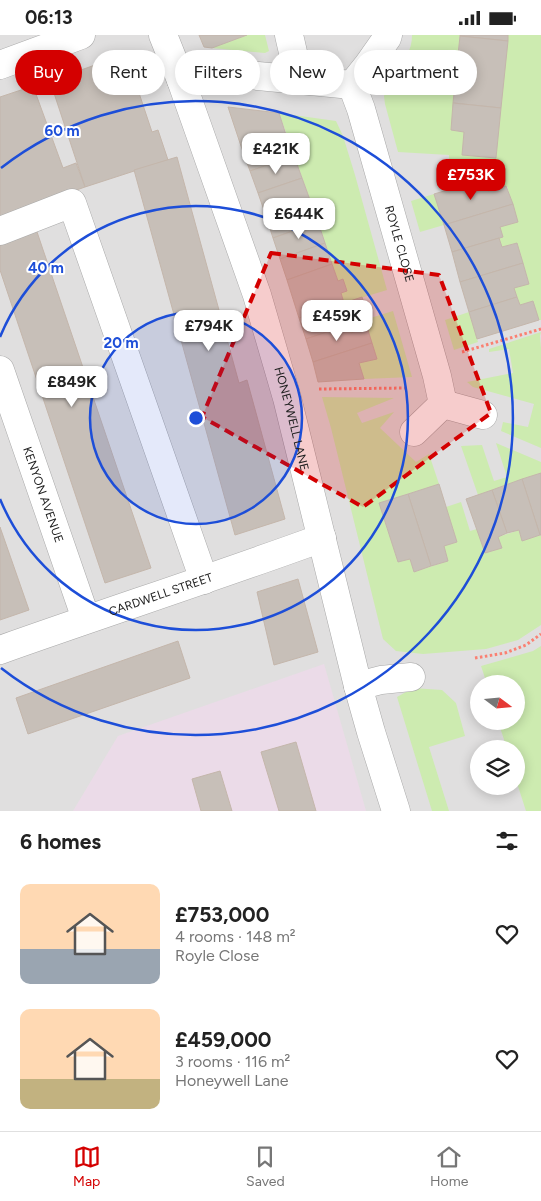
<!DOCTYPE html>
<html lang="en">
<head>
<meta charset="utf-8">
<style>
	:root { --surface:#fff; --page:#f2f2f2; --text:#222; --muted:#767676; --line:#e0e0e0; --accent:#d40000 }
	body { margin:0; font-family:Figtree,sans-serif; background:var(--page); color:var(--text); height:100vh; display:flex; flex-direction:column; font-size:19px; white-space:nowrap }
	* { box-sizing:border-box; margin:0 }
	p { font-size:16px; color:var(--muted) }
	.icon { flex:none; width:28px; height:28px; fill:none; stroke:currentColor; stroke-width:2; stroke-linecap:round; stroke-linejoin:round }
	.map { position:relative; height:776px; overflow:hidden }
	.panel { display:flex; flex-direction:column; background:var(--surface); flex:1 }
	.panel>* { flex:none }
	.guide { position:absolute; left:15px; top:15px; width:511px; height:45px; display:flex; gap:10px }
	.needle { width:32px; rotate:106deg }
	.buttons { position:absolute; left:470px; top:640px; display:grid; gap:10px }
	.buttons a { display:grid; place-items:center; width:55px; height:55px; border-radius:50%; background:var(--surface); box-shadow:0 2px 12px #0003; font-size:25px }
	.price { position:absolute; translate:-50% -42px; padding:0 11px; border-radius:10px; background:#fff; color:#222; font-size:16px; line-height:32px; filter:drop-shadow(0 1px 2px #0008) }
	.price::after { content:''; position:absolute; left:50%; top:30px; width:15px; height:11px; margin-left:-8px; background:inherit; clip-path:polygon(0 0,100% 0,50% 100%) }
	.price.on { background:var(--accent); color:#fff }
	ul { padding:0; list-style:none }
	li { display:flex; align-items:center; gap:15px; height:125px; padding:0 20px }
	li span { display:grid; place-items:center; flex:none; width:140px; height:100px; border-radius:10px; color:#555 }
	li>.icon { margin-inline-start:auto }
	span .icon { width:60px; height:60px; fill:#fffc; stroke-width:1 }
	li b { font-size:21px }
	h2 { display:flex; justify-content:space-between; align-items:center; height:60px; padding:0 20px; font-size:21px }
	.tag { padding:0 18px; border-radius:22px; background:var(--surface); box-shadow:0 2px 12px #0003; font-size:18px; line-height:45px }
	.tag.on { background:var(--accent); color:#fff }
	.status { display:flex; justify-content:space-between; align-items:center; height:35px; padding:0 25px; background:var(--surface); direction:ltr }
	.status svg { height:14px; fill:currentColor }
	.menu { display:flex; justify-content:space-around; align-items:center; height:70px; border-top:1px solid var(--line); background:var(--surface); font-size:14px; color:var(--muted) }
	.menu a { display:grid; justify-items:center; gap:2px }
	.menu .on { color:var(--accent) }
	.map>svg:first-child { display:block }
	.residential { fill:#e0dfdf; fill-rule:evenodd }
	.industrial { fill:#ebdbe8 }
	.grass { fill:#cdebb0 }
	.building { fill:#c7bfb8; stroke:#c4b6ab }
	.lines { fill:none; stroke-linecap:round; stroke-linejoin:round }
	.minor-casing { stroke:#a9a9a9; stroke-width:29 }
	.path { stroke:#fa8072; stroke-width:3; stroke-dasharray:2.5 2.5; stroke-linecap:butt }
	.minor { stroke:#fff; stroke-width:28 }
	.marked { fill:#d40000; fill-opacity:0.2; stroke:#d40000; stroke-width:4; stroke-dasharray:10 6; stroke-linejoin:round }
	.ring { fill:none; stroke:#1d4ed8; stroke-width:2.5 }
	.labels { text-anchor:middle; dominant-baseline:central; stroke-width:4; stroke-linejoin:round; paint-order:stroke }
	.street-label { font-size:12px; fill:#222; stroke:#fff }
	.centre { fill:#1d4ed8; stroke:#fff; stroke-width:2.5 }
	.ring-label { font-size:15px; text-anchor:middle; font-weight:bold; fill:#1d4ed8; stroke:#fff; stroke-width:4; stroke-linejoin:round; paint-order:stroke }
</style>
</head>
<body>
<div class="status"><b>06:13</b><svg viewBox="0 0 49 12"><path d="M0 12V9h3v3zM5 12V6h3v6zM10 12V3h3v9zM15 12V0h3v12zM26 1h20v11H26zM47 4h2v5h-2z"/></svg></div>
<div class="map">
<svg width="541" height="776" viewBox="0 0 541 776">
	<rect width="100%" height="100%" fill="#f2efe9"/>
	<path class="residential" d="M 0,0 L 541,0 L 541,776 L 0,776 ZM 479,649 L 516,649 L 516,686 L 479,686 ZM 479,714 L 516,714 L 516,751 L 479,751 Z"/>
	<path class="industrial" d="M 324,629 L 366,776 L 73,776 L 118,701 Z"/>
	<g class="grass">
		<path d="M 247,0 L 265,0 L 269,16 L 265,18 L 212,13 Z"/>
		<path d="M 412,0 L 460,0 L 451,95 L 464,97 L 462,120 L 496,123 L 508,0 L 541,0 L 541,285 L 539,285 L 533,266 L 520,270 L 514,253 L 529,248 L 517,208 L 502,212 L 499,203 L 503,202 L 500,192 L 517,187 L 507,151 L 488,156 L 485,144 L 461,151 L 455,125 L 449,125 L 449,120 L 398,117 L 385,69 L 384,61 L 388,52 L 444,58 L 445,44 L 394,39 C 404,25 412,17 412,0 Z"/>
		<path d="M 279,78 L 336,86 L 343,101 L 355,140 L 387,255 L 344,268 L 341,258 L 347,256 L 343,244 L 338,246 L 318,187 Z"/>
		<path d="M 434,159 L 444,190 L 420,197 L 411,166 Z"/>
		<path d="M 393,276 L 412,342 L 364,344 L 359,328 L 377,324 L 367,292 L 351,298 L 348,290 Z"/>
		<path d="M 469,277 L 478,307 L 454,315 L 445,285 Z"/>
		<path d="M 541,297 L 540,301 L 541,313 L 541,413 L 501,396 L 503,387 L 528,392 L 534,369 L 473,352 L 467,347 L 513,338 L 509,314 L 489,317 L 489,314 Z"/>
		<path d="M 322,362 L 394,363 L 357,378 L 362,388 L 394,377 L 380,393 L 416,427 L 429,419 L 439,449 L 379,468 L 398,527 L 410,524 L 414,537 L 448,526 L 444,511 L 457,507 L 446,472 L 461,467 L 470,496 L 477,494 L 485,518 L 502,513 L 498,502 L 519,495 L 522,506 L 541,500 L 541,590 L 518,605 L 486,614 L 423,619 L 396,616 L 383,604 L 331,393 Z"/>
		<path d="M 496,408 L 541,427 L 541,438 L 478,460 L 461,411 L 482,410 L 494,446 L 507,442 Z"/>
		<path d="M 541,611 L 541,776 L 526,776 L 516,745 L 516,714 L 507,714 L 498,686 L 516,686 L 516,649 L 487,649 L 481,631 L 533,616 Z"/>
		<path d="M 413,653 L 442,655 L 456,668 L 465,701 L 429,712 L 449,776 L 432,776 L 397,662 Z"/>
	</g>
	<g class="building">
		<path d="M 199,0 L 247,0 L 212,13 L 204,12 Z"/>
		<path d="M 460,0 L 508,0 L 508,6 L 460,1 Z"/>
		<path d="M 460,1 L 508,6 L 501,73 L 453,68 Z"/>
		<path d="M 126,19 L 152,97 L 158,95 L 168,125 L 85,152 L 50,46 Z"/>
		<path d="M 33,51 L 63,133 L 76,128 L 85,152 L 0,182 L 0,62 Z"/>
		<path d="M 453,68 L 501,73 L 496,123 L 462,120 L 464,97 L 451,95 Z"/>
		<path d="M 228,72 L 279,78 L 286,100 L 242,114 Z"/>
		<path d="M 286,100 L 294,121 L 250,136 L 242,114 Z"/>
		<path d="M 294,121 L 302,143 L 258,158 L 250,136 Z"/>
		<path d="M 177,122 L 239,348 L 247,345 L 285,484 L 235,500 L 134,135 Z"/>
		<path d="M 302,143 L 310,165 L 266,181 L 258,158 Z"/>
		<path d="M 485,144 L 488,156 L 506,151 L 513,169 L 444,190 L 434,159 Z"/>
		<path d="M 310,165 L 318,187 L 273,203 L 266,181 Z"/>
		<path d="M 513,169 L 518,187 L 500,192 L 503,202 L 452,217 L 444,190 Z"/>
		<path d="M 318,187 L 325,208 L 280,224 L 273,203 Z"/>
		<path d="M 36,194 L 151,533 L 105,548 L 0,235 L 0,206 Z"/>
		<path d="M 499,203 L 502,212 L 517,208 L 523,228 L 460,247 L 452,217 Z"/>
		<path d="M 325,208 L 332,229 L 287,245 L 280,224 Z"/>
		<path d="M 523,228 L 529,249 L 514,253 L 517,262 L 469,277 L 460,247 Z"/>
		<path d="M 332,229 L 338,246 L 343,244 L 347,256 L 341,258 L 344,268 L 299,283 L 287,245 Z"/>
		<path d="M 362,262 L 369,283 L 306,304 L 299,283 Z"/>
		<path d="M 517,262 L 520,270 L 533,266 L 539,285 L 477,304 L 469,277 Z"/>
		<path d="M 348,290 L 351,298 L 367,292 L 372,308 L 313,327 L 306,304 Z"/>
		<path d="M 372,308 L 377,324 L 359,328 L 364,344 L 318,347 L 313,327 Z"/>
		<path d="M 541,438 L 541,500 L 540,500 L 522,444 Z"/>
		<path d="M 522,444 L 540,500 L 522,506 L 519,495 L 507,498 L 492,455 Z"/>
		<path d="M 439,449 L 457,507 L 444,511 L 448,526 L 431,531 L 408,459 Z"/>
		<path d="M 492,455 L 507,498 L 498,502 L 502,513 L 485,518 L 466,464 Z"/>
		<path d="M 408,459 L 431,531 L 414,537 L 410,524 L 398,527 L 379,468 Z"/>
		<path d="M 0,492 L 29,575 L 0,585 Z"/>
		<path d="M 298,544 L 318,617 L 274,630 L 257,557 Z"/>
		<path d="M 178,606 L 190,643 L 28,699 L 16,663 Z"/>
		<path d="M 296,707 L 316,776 L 279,776 L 261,717 Z"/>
		<path d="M 220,736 L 232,776 L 201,776 L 192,744 Z"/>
	</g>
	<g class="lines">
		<defs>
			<g id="minor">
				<path id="s1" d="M 163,0 L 181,45 L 257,260 L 287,363 L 358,651 L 371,697 L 396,776"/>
				<path d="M 289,0 L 295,26 L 293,44"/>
				<path d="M 0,30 L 81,0"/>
				<path id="s2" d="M 181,45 L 206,36 L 352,50 L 361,74 L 437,341 L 443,369 L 414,397"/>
				<path d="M 352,50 L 368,30 L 387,3 L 388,0"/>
				<path d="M 0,196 L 72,168 L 204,545"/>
				<path id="s3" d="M 0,335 L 86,584"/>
				<path d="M 443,369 L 483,380"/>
				<path id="s4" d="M 0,615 C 107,577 215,542 322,503"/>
				<path d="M 358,651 L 381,645 L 411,642"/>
			</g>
		</defs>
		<use href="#minor" class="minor-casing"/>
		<g class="path">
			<path d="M 462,317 L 541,294"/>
			<path d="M 319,354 L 407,353"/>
			<path d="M 475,623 L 505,618 L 526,610 L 541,599"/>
		</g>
		<use href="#minor" class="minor"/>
	</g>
	<path class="marked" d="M 271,218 L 439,240 L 491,378 L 363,472 L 202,382 Z"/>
	<circle cx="196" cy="383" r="106" fill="#1d4ed8" fill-opacity=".12"/>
	<g class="ring">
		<circle cx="196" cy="383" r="106"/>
		<path d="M0 302A212 212 0 1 1 0 464"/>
		<path d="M1 133A317 317 0 1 1 1 633"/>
	</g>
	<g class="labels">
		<g class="street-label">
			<text stroke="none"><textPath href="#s2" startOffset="339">ROYLE CLOSE</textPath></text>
			<text stroke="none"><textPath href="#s1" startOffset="405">HONEYWELL LANE</textPath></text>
			<text stroke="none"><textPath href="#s3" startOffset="132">KENYON AVENUE</textPath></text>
			<text stroke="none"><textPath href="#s4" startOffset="170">CARDWELL STREET</textPath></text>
		</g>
	</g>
	<circle cx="196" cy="383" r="8" class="centre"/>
	<g class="ring-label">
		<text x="62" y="101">60 m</text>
		<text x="46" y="238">40 m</text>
		<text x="121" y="313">20 m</text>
	</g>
</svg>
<div class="buttons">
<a><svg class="needle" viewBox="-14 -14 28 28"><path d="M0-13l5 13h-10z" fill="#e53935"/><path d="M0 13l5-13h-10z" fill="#767676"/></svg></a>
<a><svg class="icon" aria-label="layers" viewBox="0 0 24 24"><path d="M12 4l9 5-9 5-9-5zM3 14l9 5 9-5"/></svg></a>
</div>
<b class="price" style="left:276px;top:140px">£421K</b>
<b class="price on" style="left:471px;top:166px">£753K</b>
<b class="price" style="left:299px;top:205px">£644K</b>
<b class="price" style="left:337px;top:307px">£459K</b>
<b class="price" style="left:209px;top:317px">£794K</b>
<b class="price" style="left:72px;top:373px">£849K</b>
<div class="guide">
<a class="tag on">Buy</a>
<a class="tag">Rent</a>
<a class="tag">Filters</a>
<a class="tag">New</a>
<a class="tag">Apartment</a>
</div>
</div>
<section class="panel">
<h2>6 homes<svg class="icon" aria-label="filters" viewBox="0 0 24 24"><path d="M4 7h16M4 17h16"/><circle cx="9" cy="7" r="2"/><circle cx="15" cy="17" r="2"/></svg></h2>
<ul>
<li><span style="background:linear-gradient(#ffd9b3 65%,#9aa5b1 0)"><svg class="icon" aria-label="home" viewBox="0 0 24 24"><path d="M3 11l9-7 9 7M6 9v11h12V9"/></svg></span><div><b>£753,000</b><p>4 rooms · 148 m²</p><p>Royle Close</p></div><svg class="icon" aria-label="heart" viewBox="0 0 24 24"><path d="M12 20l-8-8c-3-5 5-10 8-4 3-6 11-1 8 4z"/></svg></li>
<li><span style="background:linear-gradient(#ffd9b3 70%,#c2b280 0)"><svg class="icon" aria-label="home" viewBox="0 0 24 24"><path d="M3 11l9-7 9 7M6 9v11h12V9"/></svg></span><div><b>£459,000</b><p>3 rooms · 116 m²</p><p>Honeywell Lane</p></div><svg class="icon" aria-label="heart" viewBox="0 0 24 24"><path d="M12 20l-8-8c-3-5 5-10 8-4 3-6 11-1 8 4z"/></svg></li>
</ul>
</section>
<nav class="menu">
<a class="on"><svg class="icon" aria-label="map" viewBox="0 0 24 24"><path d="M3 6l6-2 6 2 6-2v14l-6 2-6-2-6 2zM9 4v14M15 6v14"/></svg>Map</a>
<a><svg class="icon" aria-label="saved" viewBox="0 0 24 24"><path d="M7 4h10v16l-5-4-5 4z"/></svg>Saved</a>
<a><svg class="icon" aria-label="home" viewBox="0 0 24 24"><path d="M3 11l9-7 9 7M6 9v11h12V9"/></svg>Home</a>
</nav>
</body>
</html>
